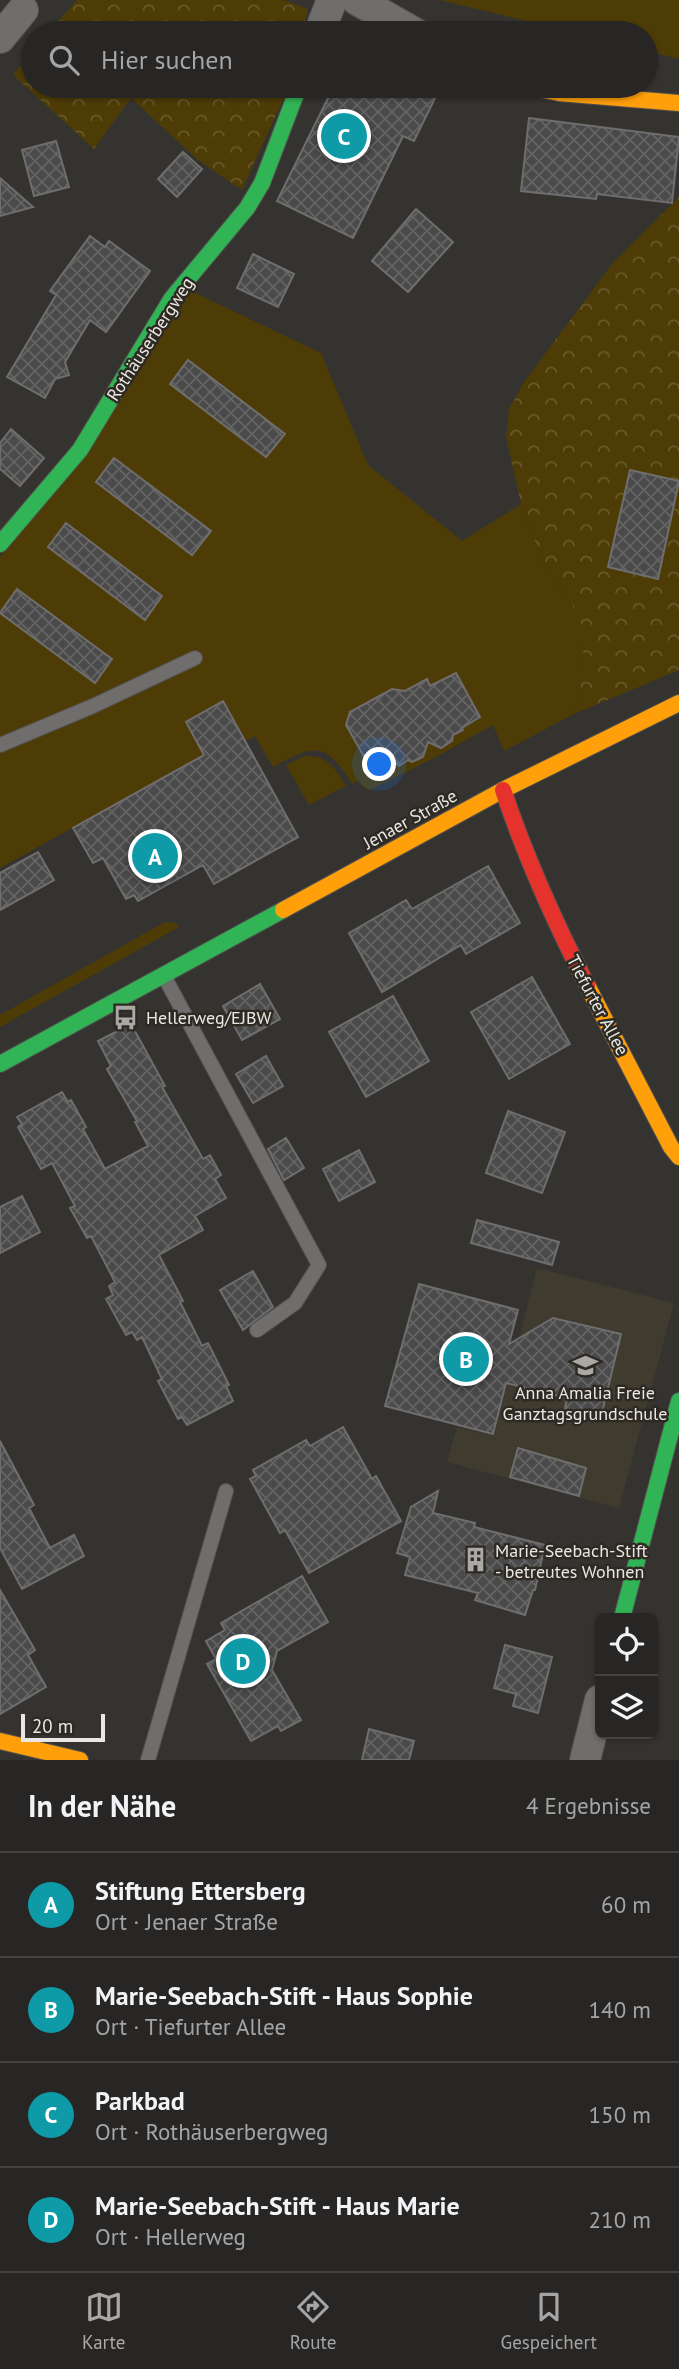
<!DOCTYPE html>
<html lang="de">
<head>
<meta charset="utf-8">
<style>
  :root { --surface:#282624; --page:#302e2c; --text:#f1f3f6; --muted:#a5a5a6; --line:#444341; --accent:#aba9a5 }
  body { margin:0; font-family:"PT Sans",sans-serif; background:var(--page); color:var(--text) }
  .controls { position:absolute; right:21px; bottom:21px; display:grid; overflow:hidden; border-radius:10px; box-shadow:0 2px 5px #0004 }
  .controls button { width:63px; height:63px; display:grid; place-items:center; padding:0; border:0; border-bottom:2px solid var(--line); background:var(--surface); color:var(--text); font:35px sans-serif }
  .scale { position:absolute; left:21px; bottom:18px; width:84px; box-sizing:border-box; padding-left:7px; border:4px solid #eae8e4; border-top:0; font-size:19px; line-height:24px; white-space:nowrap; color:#eae8e4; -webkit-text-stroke:5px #2e2a23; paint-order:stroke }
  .you { position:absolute; left:380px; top:765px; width:24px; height:24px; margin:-18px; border:5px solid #fff; border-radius:50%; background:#1a73e8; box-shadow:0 0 0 10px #1a73e833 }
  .badge { display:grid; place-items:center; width:46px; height:46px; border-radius:50%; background:var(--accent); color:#fff; font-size:23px; font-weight:700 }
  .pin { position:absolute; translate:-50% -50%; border:4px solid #fff; box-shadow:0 2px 7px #0006 }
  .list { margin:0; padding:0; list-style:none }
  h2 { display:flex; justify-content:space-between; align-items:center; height:91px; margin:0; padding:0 28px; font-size:30px }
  h2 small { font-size:23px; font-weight:400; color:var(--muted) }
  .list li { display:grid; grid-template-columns:46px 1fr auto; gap:21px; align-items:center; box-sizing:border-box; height:105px; padding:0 28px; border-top:2px solid var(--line) }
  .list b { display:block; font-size:26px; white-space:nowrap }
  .list p { margin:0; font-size:23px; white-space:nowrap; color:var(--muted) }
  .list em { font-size:23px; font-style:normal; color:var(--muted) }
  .icon { flex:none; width:38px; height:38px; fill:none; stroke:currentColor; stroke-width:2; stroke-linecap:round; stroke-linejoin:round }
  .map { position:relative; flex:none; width:679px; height:1760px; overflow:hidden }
  .search { position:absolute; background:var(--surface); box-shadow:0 2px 5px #0004; left:21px; right:21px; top:21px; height:77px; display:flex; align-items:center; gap:18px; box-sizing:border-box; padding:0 24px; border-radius:38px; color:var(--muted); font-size:26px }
  .sheet { height:511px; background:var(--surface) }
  nav { display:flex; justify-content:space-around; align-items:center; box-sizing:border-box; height:98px; border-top:2px solid var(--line); background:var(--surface); font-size:19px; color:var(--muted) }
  nav a { display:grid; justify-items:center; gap:4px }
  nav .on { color:var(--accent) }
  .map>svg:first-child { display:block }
  .built { fill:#403b2f }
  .forest { fill:url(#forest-crowns) }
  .park { fill:#4e3c07 }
  .building { fill:url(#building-cross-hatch); stroke:#6f6d6e; stroke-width:2 }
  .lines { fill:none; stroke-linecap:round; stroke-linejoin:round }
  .lane-casing { stroke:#52514d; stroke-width:16 }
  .street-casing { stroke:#52514d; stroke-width:32 }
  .fast-casing { stroke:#52514d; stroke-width:18 }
  .slow-casing { stroke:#52514d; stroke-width:18 }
  .jam-casing { stroke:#52514d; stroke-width:18 }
  .lane { stroke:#706e6c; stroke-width:14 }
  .street { stroke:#706e6c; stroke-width:30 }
  .fast { stroke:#30b455; stroke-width:16 }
  .slow { stroke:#ff9f0a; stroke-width:16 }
  .jam { stroke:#e5322d; stroke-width:16 }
  .labels { text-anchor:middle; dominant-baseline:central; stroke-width:5; stroke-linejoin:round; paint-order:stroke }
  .street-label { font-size:18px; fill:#eae8e4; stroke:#2e2a23 }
  .poi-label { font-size:18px; fill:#eae8e4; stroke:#2e2a23; text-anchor:start }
</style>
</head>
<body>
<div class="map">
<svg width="679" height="1760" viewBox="0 0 679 1760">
  <defs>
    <pattern id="forest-crowns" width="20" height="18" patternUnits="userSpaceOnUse" patternTransform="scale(1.75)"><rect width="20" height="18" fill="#4e3c07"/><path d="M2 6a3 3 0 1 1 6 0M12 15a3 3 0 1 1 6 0" fill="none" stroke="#68582b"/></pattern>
    <pattern id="building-cross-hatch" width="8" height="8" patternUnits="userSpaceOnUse" patternTransform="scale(1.75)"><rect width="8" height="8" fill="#4b4a4a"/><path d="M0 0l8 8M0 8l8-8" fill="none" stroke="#656464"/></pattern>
  </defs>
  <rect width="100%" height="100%" fill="#353330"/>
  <!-- built -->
  <path class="built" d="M537,1268L674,1303L619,1508L447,1462L457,1427L494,1436Z"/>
  <!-- forest -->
  <path class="forest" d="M77,0H283L308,9L302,33H48Z
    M33,51V86H289L242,190L198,160L131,98L94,149L13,75Z
    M679,197V670L574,714L582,680L572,604L544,566L521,504L506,437L509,409L524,382L612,264Z"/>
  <!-- park -->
  <path class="park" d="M440,0H679V59L646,51V33H575Z
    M191,291L321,353L368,465L462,541L521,504L544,566L572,604L584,631L582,680L574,714L504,751L493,725L436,757L370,790L364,788L358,780L352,784C325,740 314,745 273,767L255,736L246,741L223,701L186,722L204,755L0,868V557Z
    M305,756C329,756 334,767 346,786L309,805L286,765Z
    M165,922L176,923L179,927L0,1027V1015Z"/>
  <!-- building -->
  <path class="building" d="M334,86H441L414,141L403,136L353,238L277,201Z
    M529,118L679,137L672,203L597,194L596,199L521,191Z
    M56,141L69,187L34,196L22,150Z
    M183,152L202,169L177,197L158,179Z
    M0,178L33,207L0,216Z
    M416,209L453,242L408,292L372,261Z
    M90,236L105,247L109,241L150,271L106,332L90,320L65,362L69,375L55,379L45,398L7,377L56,295L50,291Z
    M253,254L294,274L278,307L237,288Z
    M188,360L285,434L266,457L170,384Z
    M11,429L44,458L20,486L0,469V443Z
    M114,458L211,531L192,555L96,482Z
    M630,470L679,481L658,579L608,567Z
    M66,523L162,596L145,620L48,547Z
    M17,589L112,659L95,683L0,613Z
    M456,673L480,717L462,728L463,730L453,735L452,741L441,748L428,742L423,757L412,762L408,760L399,766L397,763L375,776L346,725L350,712L392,689L405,691L427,679L430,686Z
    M223,701L298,837L214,884L203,865L138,901L134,895L126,899L103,858L93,863L73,828L204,755L186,722Z
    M38,852L54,880L0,910V873Z
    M488,866L520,923L466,954L461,945L382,992L349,933L406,900L412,909Z
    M532,977L570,1044L509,1079L471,1012Z
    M260,984L280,1019L242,1040L223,1006Z
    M393,996L429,1061L366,1097L329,1032Z
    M131,1024L165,1086L162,1087L203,1159L210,1155L221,1175L215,1179L226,1198L195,1216L203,1230L159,1255L183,1301L180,1302L202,1346L208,1343L229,1385L226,1386L233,1401L187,1425L182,1417L178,1419L158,1381L162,1379L142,1337L137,1340L132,1332L126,1335L106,1299L113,1295L109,1286L115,1282L91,1236L87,1238L70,1208L75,1206L52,1163L41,1169L18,1127L22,1124L17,1117L62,1092L68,1102L71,1100L86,1127L83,1129L105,1169L148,1146L135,1122L137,1121L107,1069L111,1066L98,1041Z
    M266,1056L283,1086L253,1103L236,1074Z
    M508,1111L565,1132L542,1193L486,1173Z
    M286,1138L304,1168L284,1180L268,1149Z
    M359,1150L375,1182L339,1201L323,1169Z
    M22,1196L40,1232L0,1253V1207Z
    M477,1220L559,1242L552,1265L471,1243Z
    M253,1271L273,1307L243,1330L220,1290Z
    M419,1284L518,1310L509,1344L553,1318L621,1334L601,1417L565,1409L567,1398L506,1383L493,1434L385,1406Z
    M343,1427L372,1479L376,1476L401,1521L309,1573L285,1530L280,1533L250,1479L256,1476L253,1470L306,1440L310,1446Z
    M0,1441L34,1505L29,1508L50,1548L74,1535L84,1556L22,1589L0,1548Z
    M518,1448L586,1468L579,1496L510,1477Z
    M438,1491L433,1513L475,1523L474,1527L545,1545L535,1590H533L525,1615L475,1600L478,1593L405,1575L410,1557L397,1553L411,1507Z
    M302,1576L328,1622L277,1651L272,1670L301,1720L281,1731L278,1726L251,1741L207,1664L216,1659L206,1641L225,1630L221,1623Z
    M0,1590L35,1650L28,1655L46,1687L0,1714Z
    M505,1645L552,1657L538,1713L513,1706L516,1694L494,1688Z
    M369,1729L414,1741L409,1760H362Z"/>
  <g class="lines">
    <defs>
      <path id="lane" d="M0,745L93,706L195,658
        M164,976L319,1265L295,1303L257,1330
        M148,1760L226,1491"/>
      <path id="street" d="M357,0L415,33
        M319,33L332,0
        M0,38L23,10
        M585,1760L600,1700"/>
      <path id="fast" d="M0,544L80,450L172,298L247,208L262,183L299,86
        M0,1064L283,910
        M622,1618L679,1401"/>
      <path id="slow" d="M526,86L559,93L679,103
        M283,910L503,790L679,703
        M587,985L671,1147L679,1157
        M0,1741L80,1760"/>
      <path id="jam" d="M503,790C527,861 553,919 587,985"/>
    </defs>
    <!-- lane casing -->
    <use href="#lane" class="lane-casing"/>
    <!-- street casing -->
    <use href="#street" class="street-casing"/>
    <!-- fast casing -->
    <use href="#fast" class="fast-casing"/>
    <!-- slow casing -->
    <use href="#slow" class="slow-casing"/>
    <!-- jam casing -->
    <use href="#jam" class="jam-casing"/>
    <!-- lane -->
    <use href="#lane" class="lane"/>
    <!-- street -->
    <use href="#street" class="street"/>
    <!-- fast -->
    <use href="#fast" class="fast"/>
    <!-- slow -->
    <use href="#slow" class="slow"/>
    <!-- jam -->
    <use href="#jam" class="jam"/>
  </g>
  <!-- icons -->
  <defs>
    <symbol id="bus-bare" viewBox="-9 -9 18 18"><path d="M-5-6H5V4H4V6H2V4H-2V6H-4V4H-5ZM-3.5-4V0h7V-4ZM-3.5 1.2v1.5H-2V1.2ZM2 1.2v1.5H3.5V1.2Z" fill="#aba9a5" stroke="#2e2a23" stroke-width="2.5" paint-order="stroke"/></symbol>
    <symbol id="school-bare" viewBox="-9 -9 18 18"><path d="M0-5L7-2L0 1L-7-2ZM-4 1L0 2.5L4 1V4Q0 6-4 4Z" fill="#aba9a5" stroke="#2e2a23" stroke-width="2.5" paint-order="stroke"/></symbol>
    <symbol id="building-bare" viewBox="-9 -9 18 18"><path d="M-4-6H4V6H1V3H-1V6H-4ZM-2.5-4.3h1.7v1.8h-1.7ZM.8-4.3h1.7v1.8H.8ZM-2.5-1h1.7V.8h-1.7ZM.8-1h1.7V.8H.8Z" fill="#aba9a5" stroke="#2e2a23" stroke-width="2.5" paint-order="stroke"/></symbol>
  </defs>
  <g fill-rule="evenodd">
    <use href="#bus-bare" x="108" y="1000" width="35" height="35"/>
    <use href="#school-bare" x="568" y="1348" width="35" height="35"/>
    <use href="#building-bare" x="458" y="1542" width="35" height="35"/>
  </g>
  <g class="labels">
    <!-- street labels -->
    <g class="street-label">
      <text transform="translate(150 339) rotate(-57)">Rothäuserbergweg</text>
      <text transform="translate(410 819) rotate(-29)">Jenaer Straße</text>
      <text transform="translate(598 1005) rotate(62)">Tiefurter Allee</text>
    </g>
    <!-- poi labels -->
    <g class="poi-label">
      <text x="146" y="1017">Hellerweg/EJBW</text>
      <text x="585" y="1392" text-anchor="middle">Anna Amalia Freie<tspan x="585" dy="21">Ganztagsgrundschule</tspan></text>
      <text x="495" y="1550">Marie-Seebach-Stift<tspan x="495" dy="21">- betreutes Wohnen</tspan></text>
    </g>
  </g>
</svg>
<div class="controls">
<button><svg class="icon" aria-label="locate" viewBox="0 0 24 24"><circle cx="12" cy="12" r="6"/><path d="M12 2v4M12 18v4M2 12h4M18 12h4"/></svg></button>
<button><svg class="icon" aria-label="layers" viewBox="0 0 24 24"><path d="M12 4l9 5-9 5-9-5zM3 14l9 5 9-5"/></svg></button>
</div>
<div class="scale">20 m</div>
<div class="you"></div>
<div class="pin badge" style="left:155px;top:856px;background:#0f9aa8">A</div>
<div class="pin badge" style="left:466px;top:1359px;background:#0f9aa8">B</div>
<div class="pin badge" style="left:344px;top:136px;background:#0f9aa8">C</div>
<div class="pin badge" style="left:243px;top:1661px;background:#0f9aa8">D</div>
<div class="search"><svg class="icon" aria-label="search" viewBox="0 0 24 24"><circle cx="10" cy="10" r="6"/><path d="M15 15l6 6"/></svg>Hier suchen</div>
</div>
<section class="sheet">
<h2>In der Nähe<small>4 Ergebnisse</small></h2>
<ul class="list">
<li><span class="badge" style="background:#0f9aa8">A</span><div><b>Stiftung Ettersberg</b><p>Ort · Jenaer Straße</p></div><em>60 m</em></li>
<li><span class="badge" style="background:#0f9aa8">B</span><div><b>Marie-Seebach-Stift - Haus Sophie</b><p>Ort · Tiefurter Allee</p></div><em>140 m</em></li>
<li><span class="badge" style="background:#0f9aa8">C</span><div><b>Parkbad</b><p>Ort · Rothäuserbergweg</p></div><em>150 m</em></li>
<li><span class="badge" style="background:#0f9aa8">D</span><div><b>Marie-Seebach-Stift - Haus Marie</b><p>Ort · Hellerweg</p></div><em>210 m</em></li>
</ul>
</section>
<nav>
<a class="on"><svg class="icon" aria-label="map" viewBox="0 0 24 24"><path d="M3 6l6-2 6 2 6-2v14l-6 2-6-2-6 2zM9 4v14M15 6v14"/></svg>Karte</a>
<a><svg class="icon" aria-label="directions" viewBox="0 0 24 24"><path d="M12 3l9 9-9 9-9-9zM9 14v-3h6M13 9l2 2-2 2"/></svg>Route</a>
<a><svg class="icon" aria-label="saved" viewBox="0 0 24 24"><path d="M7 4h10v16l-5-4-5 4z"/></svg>Gespeichert</a>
</nav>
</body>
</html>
